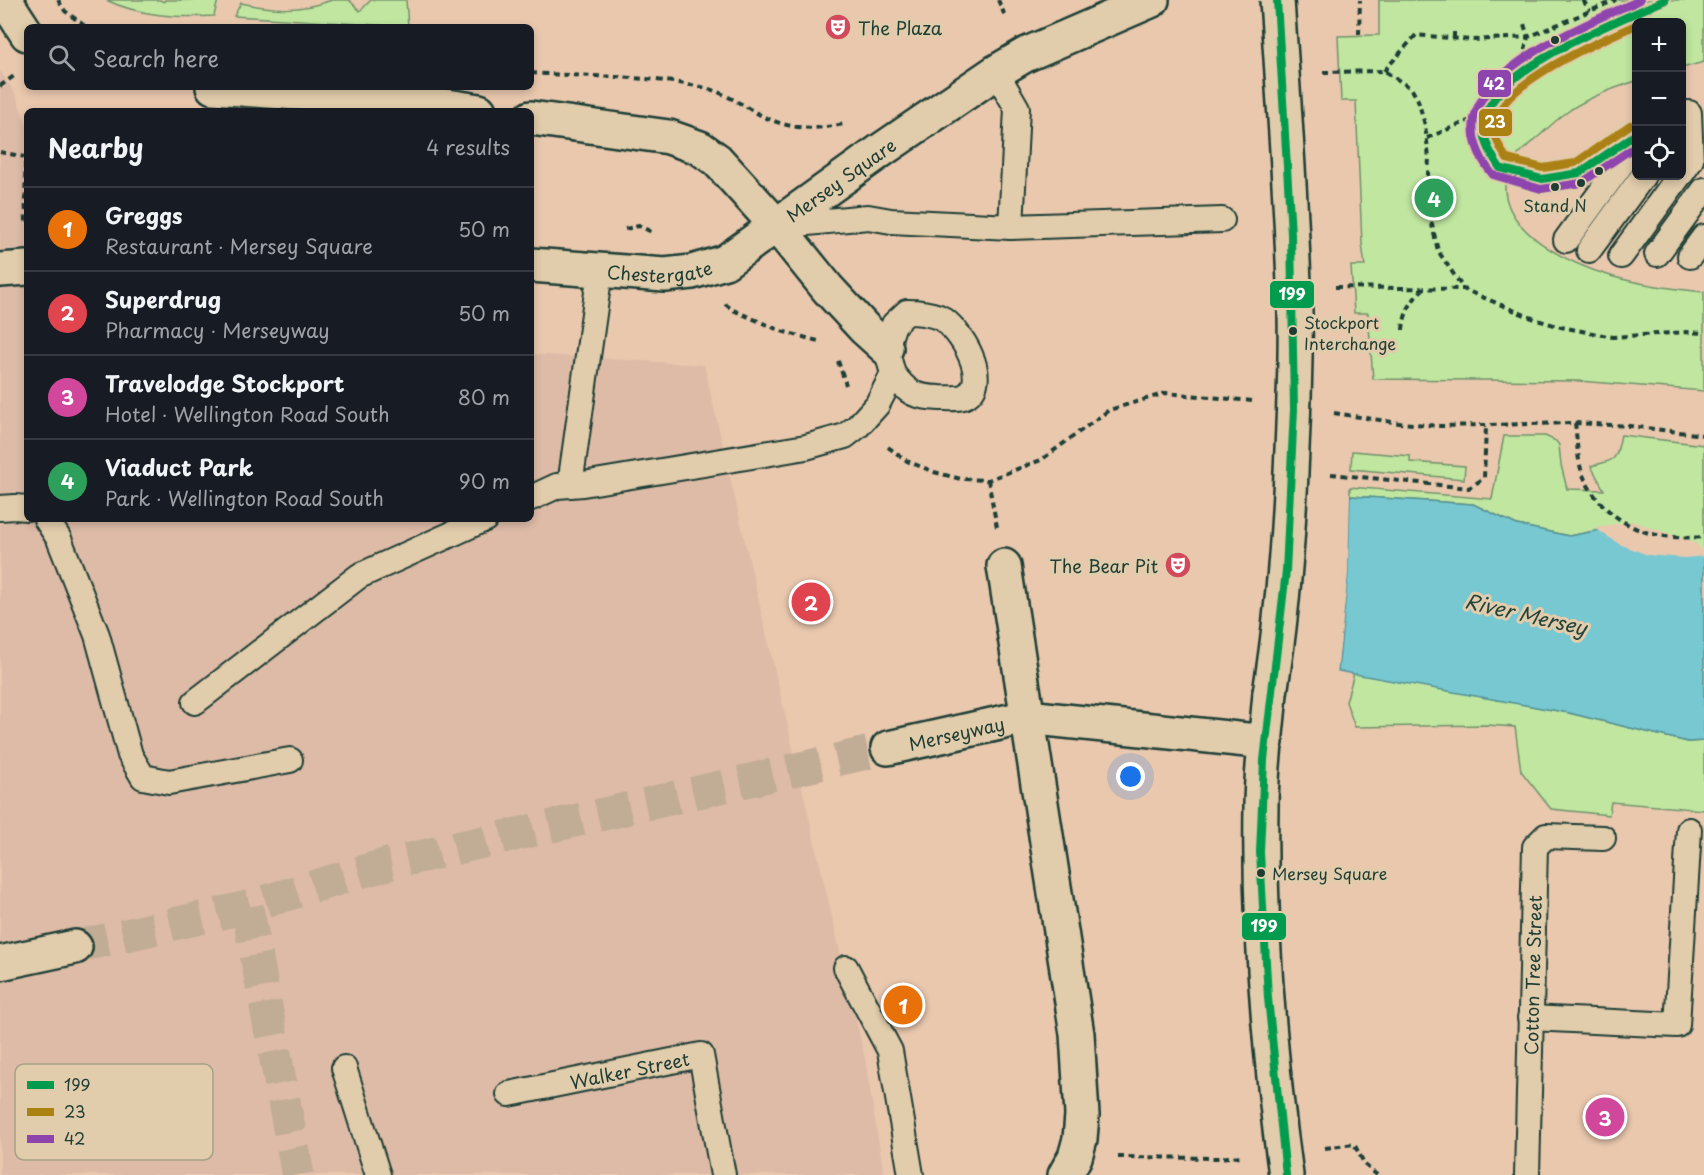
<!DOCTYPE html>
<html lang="en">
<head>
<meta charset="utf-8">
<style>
  :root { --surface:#171b24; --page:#20242c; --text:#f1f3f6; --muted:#9ea1a6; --line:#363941; --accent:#8c9099 }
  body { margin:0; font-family:"Playpen Sans",sans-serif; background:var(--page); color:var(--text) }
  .controls { position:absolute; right:18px; top:18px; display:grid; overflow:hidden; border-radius:9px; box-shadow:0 3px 9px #0003 }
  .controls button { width:54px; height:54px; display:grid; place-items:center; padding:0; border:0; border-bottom:2px solid var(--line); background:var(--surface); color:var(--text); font:30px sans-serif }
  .you { position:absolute; left:1131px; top:777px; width:21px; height:21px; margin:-15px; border:4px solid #fff; border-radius:50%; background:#1a73e8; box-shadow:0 0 0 9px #1a73e833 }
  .badge { display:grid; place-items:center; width:39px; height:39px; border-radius:50%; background:var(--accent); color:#fff; font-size:20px; font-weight:700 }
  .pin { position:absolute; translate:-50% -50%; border:3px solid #fff; box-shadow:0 2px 6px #0006 }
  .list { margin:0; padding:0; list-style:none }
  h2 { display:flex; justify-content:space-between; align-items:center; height:78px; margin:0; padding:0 24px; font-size:26px }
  h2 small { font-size:20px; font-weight:400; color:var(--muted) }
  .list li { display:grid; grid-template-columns:39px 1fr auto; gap:18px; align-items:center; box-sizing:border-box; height:84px; padding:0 24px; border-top:2px solid var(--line) }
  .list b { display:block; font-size:22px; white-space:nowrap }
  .list p { margin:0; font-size:20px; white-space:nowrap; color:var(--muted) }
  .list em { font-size:20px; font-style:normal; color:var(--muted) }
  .icon { flex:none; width:33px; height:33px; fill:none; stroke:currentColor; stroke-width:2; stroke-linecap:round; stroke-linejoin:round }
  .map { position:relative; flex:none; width:1704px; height:1175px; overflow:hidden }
  .search { position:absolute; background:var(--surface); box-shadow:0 3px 9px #0003; left:24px; top:24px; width:510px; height:66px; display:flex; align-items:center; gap:15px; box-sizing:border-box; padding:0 21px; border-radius:9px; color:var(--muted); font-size:22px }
  .panel { position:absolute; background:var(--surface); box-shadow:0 3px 9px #0003; left:24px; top:108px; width:510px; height:414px; border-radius:9px }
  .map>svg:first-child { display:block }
  .built { fill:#ddbba7 }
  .green { fill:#c0e6a0; stroke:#70926a; stroke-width:1.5 }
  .water { fill:#78c8d2; stroke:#549093; stroke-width:1.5 }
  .pier { fill:#e9c8ae }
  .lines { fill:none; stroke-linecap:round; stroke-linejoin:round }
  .pedestrian-tunnel { stroke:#c1ac96; stroke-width:33; stroke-dasharray:33 16; stroke-linecap:butt }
  .service-casing { stroke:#1f3d34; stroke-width:28 }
  .pedestrian-casing { stroke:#1f3d34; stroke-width:38 }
  .minor-casing { stroke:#1f3d34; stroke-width:38 }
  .trunk-casing { stroke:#1f3d34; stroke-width:38 }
  .path { stroke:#1f3d34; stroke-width:4; stroke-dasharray:6 4.5; stroke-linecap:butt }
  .service { stroke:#e1ccab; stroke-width:24 }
  .pedestrian { stroke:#e1ccab; stroke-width:33 }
  .minor { stroke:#e1ccab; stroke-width:33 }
  .trunk { stroke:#e1ccab; stroke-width:33 }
  .trunk-bridge-casing { stroke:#1f3d34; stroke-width:38; stroke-linecap:butt }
  .trunk-bridge { stroke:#e1ccab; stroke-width:33 }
  .bus-1-casing { stroke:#e1ccab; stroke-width:12 }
  .bus-2-casing { stroke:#e1ccab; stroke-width:12 }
  .bus-3-casing { stroke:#e1ccab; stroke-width:12 }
  .bus-1 { stroke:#039c4e; stroke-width:8 }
  .bus-2 { stroke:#ab8112; stroke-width:8 }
  .bus-3 { stroke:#8e44ad; stroke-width:8 }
  .bus-dot { fill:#1f3d34; stroke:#e1ccab; stroke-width:2 }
  .labels { text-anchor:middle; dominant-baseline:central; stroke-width:6; stroke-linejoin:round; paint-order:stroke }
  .bus-label { font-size:16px; fill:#1f3d34; stroke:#e1ccab; text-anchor:start }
  .poi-label { font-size:18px; fill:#1f3d34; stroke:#e1ccab; text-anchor:start }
  .street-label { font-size:18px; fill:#1f3d34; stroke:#e1ccab }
  .water-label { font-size:20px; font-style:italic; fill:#23443c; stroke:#e1ccab }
  .key { fill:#e1ccab; stroke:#a7a187; stroke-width:1.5 }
  .key-label { font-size:16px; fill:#1f3d34 }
  .line-badge { stroke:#e1ccab; stroke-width:2 }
  .badge-label { font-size:16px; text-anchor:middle; font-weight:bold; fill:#fff }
</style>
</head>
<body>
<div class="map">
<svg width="1704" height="1175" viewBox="0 0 1704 1175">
  <rect width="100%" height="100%" fill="#e9c8ae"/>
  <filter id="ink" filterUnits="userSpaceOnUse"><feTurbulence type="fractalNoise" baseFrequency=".0167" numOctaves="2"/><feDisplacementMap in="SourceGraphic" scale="12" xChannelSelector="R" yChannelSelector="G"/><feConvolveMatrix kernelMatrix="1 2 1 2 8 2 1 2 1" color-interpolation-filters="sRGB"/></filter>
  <g filter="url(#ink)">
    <!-- built -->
    <path class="built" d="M0,71L16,95L27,126V519H531V354L704,365L865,1059L884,1175H0Z"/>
    <!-- green -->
    <path class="green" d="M106,0H160L164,2L165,0H218L214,16C177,18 140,16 106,0Z
      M332,0H349L360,11L371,0H406L408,27L234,16L241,3C274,10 299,12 332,0Z
      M1379,0H1704V62L1682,68V22H1636V81C1614,88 1584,99 1566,113C1556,120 1547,129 1538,137C1526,147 1510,159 1506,176C1495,231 1572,265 1614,277C1643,285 1674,289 1704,292V391L1579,381L1373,379L1368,313H1354L1351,266H1365L1362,244L1356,101H1341L1338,36L1379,35Z
      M1621,435L1704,445V555L1631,524L1569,536L1517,525L1473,504L1350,496V487L1492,499L1504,436H1545L1556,441L1559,445L1561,465L1567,489L1604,490L1591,466C1618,459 1615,462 1621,435Z
      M1352,451L1410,456V462L1465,466L1464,479L1351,469Z
      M1354,673L1569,713L1688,742L1704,741V810L1611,802L1609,815L1551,809L1521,771L1515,727L1487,725L1355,727L1346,702Z"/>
    <!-- water -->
    <path class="water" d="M1350,496L1473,504L1517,525L1569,536L1631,524L1704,555V741L1688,742L1569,713L1338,671L1348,574Z"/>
    <!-- pier -->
    <path class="pier" d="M1350,493L1348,574L1337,674L1335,670L1345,573L1347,495Z
      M1632,521L1694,542L1704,551V556L1684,558L1648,555L1619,544L1595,528Z"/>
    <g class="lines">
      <!-- pedestrian-tunnel -->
      <path class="pedestrian-tunnel" d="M247,907L298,1175
        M75,947L247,907L384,865L888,748"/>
      <defs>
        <g id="service">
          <path d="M996,72L1017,108L1011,227"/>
          <path d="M1682,173L1691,160L1689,113"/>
          <path d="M1542,179L1579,173L1635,135"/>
          <path d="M777,226L868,217L891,221L1011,227L1222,220"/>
          <path d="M1566,240L1636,144V139"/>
          <path d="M1589,250L1643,176"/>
          <path d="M1657,254L1704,190"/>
          <path d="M1621,256L1679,176"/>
          <path d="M1690,256L1704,237"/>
          <path d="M570,485L600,271"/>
          <path d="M531,498L557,486L583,484L806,447L845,436L858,426L877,405L893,374L886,348L894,324L907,312C917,312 928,313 939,317C959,326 995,384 963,397C956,399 947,398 940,398C915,397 908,394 893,374"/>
          <path d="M0,508L15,507L27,508"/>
          <path d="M46,519L59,539L97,635L130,755L143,777L169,782L290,760"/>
          <path d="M195,702L359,576L485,519"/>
          <path d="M846,968L890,1051L911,1175"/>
          <path d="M1530,1018L1677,1025L1689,830"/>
          <path d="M344,1068L378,1175"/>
          <path id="s1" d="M509,1094L701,1055L723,1175"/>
          <path id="s2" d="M1527,1175L1535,847L1546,836L1603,838"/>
        </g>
        <g id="pedestrian">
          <path id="s3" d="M888,748L1027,717L1266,742"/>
          <path d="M0,963L75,947"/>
        </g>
        <g id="minor">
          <path d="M5,0L27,34"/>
          <path d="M213,87L422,102L479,111"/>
          <path d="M531,118L669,137L700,148L717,160L777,226L828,289L865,329L886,348"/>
          <path id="s4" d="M531,265L665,275L692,272L725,262L883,149L996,72L1025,55L1152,0"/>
          <path d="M0,270L27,268"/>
          <path d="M1004,566L1077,1034L1082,1115L1080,1139L1075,1157L1065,1175"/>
        </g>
        <path id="trunk" d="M1270,693C1267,731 1261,769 1261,807C1259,930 1269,1054 1286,1175"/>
      </defs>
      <!-- service casing -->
      <use href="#service" class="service-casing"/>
      <!-- pedestrian casing -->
      <use href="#pedestrian" class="pedestrian-casing"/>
      <!-- minor casing -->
      <use href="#minor" class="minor-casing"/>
      <!-- trunk casing -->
      <use href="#trunk" class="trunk-casing"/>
      <!-- path -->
      <path class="path" d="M58,0L65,11L86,27
        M998,0L1006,18
        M1583,0L1590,11
        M1454,32V38
        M1359,34L1360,0
        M1384,71L1416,35L1472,40L1528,37L1616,0
        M1323,72L1384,71L1411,88L1418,100L1425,125L1429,158L1427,189L1431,220L1438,251L1463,288
        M531,73C587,77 646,75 701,87C722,91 737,102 755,112C785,129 810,131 844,124
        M0,86L17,74
        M1427,138L1473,119L1495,87L1524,54L1528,37L1524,24
        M0,152L25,157L26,226
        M625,229L639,226L652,232
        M1335,287L1463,289L1537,320L1561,327L1613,337L1686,332L1704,333
        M725,304L733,310L781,331L818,341
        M1403,330C1404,313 1411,301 1423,289
        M838,361L846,385
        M1334,413L1399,423L1440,426L1575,423L1630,426L1704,435
        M1575,423C1577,438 1577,455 1581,469C1590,499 1619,525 1649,533C1667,538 1686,538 1704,537
        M888,447L907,461L934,472L961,479L988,480L1041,460L1109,410L1166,393L1253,401
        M1331,474L1469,488L1484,478L1486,426
        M988,480L997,527
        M1325,1148L1354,1144L1365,1165L1377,1175
        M1118,1157L1217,1158L1242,1156"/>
      <!-- service -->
      <use href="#service" class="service"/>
      <!-- pedestrian -->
      <use href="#pedestrian" class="pedestrian"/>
      <!-- minor -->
      <use href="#minor" class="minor"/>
      <!-- trunk -->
      <use href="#trunk" class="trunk"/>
      <defs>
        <path id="trunk-bridge" d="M1270,693C1283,612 1289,531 1292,449C1294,404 1296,358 1295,313C1292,208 1284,104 1277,0"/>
      </defs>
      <!-- trunk-bridge casing -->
      <use href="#trunk-bridge" class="trunk-bridge-casing"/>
      <!-- trunk-bridge -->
      <use href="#trunk-bridge" class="trunk-bridge"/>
      <defs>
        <path id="bus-1" d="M1277,0L1291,234L1294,409L1286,571L1264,760L1260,852L1268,998L1286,1175
          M1636,134L1579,173L1542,179L1500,168C1490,153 1480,135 1485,116C1501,65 1619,21 1665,0"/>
        <path id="bus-2" d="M1630,125L1575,163L1543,168L1507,159C1500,149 1493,137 1495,124C1499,83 1602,40 1636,25"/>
        <path id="bus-3" d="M1636,146L1581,183L1541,189L1493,175C1479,158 1468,134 1476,111C1495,59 1592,22 1640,0"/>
      </defs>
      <!-- bus-1 casing -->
      <use href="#bus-1" class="bus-1-casing"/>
      <!-- bus-2 casing -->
      <use href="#bus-2" class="bus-2-casing"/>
      <!-- bus-3 casing -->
      <use href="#bus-3" class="bus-3-casing"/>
      <!-- bus-1 -->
      <use href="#bus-1" class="bus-1"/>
      <!-- bus-2 -->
      <use href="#bus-2" class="bus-2"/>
      <!-- bus-3 -->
      <use href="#bus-3" class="bus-3"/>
    </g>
  </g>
  <!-- icons -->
  <defs>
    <symbol id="theatre-disc" viewBox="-11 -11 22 22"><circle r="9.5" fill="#d1495b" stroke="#e1ccab"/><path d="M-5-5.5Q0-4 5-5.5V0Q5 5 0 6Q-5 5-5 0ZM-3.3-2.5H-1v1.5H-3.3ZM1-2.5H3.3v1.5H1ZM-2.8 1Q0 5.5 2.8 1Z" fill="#fff"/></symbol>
  </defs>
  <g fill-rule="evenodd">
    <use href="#theatre-disc" x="823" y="12" width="30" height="30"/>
    <use href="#theatre-disc" x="1163" y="550" width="30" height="30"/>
  </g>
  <!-- markers -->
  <g class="bus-dot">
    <circle cx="1555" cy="40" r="5"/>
    <circle cx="1599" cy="171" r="5"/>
    <circle cx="1581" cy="183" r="5"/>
    <circle cx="1555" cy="187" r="5"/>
    <circle cx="1293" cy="331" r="5"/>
    <circle cx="1261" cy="873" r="5"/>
  </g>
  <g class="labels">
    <!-- bus labels -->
    <g class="bus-label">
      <text x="1555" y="205" text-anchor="middle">Stand N</text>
      <text x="1304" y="322">Stockport<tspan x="1304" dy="21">Interchange</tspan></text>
      <text x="1272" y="873">Mersey Square</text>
    </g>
    <!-- poi labels -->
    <g class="poi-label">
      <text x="858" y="27">The Plaza</text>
      <text x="1158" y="565" text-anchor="end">The Bear Pit</text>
    </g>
    <!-- street labels -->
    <g class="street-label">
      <text stroke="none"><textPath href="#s4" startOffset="338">Mersey Square</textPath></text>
      <text stroke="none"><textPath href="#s4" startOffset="129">Chestergate</textPath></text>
      <text stroke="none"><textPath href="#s3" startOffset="70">Merseyway</textPath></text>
      <text stroke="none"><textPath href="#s2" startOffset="200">Cotton Tree Street</textPath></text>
      <text stroke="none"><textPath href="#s1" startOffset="123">Walker Street</textPath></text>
    </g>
    <!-- water labels -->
    <g class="water-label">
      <text transform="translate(1526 614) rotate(13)">River Mersey</text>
    </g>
  </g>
  <!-- legend -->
  <rect x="15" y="1064" width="198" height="96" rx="9" class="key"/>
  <rect x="27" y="1081" width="27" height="8" fill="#039c4e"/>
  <rect x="27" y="1108" width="27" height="8" fill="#ab8112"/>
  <rect x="27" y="1135" width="27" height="8" fill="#8e44ad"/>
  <g class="key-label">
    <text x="64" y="1091">199</text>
    <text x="64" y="1118">23</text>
    <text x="64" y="1145">42</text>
  </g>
  <g class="line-badge">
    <rect x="1477" y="69" width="35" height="29" rx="6" fill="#8e44ad"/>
    <rect x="1478" y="108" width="35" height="29" rx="6" fill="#ab8112"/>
    <rect x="1269" y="280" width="46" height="29" rx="6" fill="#039c4e"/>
    <rect x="1241" y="912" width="46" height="29" rx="6" fill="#039c4e"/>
  </g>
  <g class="badge-label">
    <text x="1494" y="90">42</text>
    <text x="1495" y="128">23</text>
    <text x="1292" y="300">199</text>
    <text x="1264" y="932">199</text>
  </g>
</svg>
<div class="controls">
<button>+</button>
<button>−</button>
<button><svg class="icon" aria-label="locate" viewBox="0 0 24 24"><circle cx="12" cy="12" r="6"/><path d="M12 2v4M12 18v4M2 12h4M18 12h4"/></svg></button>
</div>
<div class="you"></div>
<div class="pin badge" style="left:903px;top:1005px;background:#e8710a">1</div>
<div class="pin badge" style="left:811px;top:602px;background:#e0444e">2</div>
<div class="pin badge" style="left:1605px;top:1117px;background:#d1479c">3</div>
<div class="pin badge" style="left:1434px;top:198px;background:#2e9e5b">4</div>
<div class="search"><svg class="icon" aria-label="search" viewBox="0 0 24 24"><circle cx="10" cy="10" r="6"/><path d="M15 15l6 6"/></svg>Search here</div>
<section class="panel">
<h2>Nearby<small>4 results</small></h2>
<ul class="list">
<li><span class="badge" style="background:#e8710a">1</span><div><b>Greggs</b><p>Restaurant · Mersey Square</p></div><em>50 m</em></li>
<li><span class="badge" style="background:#e0444e">2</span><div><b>Superdrug</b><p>Pharmacy · Merseyway</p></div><em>50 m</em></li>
<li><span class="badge" style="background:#d1479c">3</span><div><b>Travelodge Stockport</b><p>Hotel · Wellington Road South</p></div><em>80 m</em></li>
<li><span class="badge" style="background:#2e9e5b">4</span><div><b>Viaduct Park</b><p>Park · Wellington Road South</p></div><em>90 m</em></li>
</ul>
</section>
</div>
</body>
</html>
